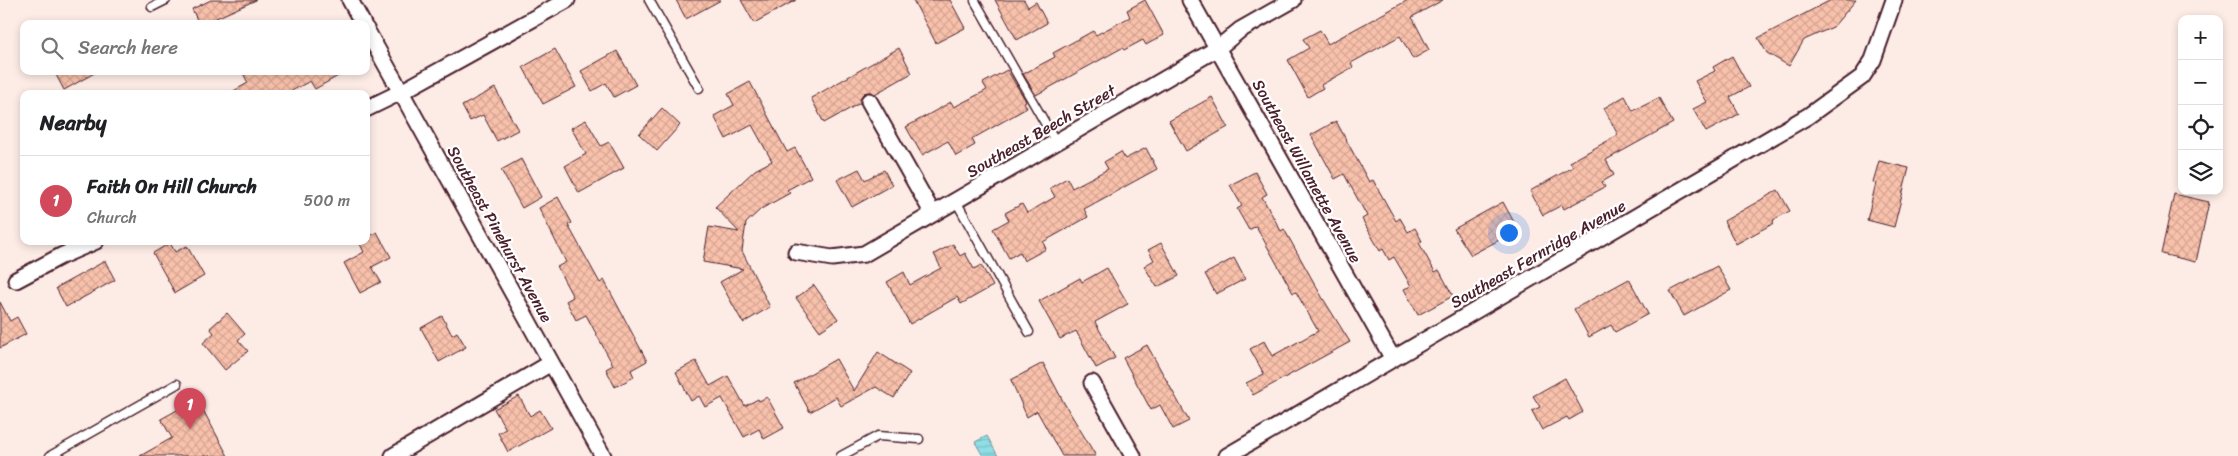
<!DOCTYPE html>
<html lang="en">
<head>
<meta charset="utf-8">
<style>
  :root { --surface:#fff; --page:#f6f6f6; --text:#202124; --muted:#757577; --line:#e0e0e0; --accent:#d1495b }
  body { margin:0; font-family:Sriracha,sans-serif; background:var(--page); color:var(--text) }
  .controls { position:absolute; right:15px; top:15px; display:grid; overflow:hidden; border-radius:10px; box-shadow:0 2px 8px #0003 }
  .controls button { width:45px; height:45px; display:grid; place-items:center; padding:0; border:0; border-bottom:1px solid var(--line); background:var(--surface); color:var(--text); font:25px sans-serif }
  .you { position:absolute; left:1508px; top:232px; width:18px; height:18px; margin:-12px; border:4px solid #fff; border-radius:50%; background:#1a73e8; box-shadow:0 0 0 8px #1a73e833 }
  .badge { display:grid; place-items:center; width:32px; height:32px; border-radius:50%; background:var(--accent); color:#fff; font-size:16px; font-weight:700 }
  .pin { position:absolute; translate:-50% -41px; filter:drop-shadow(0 1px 2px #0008) }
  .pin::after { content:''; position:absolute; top:26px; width:18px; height:15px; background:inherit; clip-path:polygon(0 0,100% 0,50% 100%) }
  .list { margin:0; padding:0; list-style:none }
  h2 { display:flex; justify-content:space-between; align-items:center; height:65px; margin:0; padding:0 20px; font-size:21px }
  h2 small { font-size:16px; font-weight:400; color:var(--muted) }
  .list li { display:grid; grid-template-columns:32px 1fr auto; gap:15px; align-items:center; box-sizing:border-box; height:90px; padding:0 20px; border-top:1px solid var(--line) }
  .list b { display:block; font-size:19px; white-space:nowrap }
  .list p { margin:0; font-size:16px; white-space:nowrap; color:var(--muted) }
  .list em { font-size:16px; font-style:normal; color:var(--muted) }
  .icon { flex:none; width:28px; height:28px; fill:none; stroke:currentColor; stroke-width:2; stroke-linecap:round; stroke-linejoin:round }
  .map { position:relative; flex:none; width:2238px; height:456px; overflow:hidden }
  .search { position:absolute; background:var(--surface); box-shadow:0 2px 8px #0003; left:20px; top:20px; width:350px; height:55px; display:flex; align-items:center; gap:12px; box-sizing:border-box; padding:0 18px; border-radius:10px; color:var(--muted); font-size:19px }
  .panel { position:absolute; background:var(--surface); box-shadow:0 2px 8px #0003; left:20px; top:90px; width:350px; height:155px; border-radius:10px }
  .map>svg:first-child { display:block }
  .water { fill:url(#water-rules); stroke:#73929c }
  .building { fill:url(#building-cross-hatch); stroke:#4a1f2b }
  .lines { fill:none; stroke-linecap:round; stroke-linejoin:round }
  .lane-casing { stroke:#4a1f2b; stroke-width:11 }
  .street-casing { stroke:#4a1f2b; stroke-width:19 }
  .lane { stroke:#fff; stroke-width:8 }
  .street { stroke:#fff; stroke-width:15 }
  .labels { text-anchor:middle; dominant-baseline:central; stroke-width:4.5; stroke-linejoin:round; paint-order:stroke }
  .street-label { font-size:16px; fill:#4a1f2b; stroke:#fff }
</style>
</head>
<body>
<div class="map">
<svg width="2238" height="456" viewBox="0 0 2238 456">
  <defs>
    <pattern id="water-rules" width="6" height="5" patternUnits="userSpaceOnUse" patternTransform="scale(1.25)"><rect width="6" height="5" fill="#8edfe7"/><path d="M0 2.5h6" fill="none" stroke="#7cbfc6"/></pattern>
    <pattern id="building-cross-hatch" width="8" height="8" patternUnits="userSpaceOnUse" patternTransform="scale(1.25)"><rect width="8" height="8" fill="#f8c1ab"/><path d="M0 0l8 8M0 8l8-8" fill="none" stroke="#d6a593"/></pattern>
  </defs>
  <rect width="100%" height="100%" fill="#fdece6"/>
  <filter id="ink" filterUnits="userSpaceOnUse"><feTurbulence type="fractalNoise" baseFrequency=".02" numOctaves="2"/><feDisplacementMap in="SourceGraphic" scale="10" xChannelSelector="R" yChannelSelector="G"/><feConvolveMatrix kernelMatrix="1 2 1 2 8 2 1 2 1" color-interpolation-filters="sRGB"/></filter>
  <g filter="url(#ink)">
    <!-- water -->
    <path class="water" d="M987,436L998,456H983L975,442Z"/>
    <!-- building -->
    <path class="building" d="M211,0H256L203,24H199L192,9Z
      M676,0H721L686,19Z
      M741,0H796L754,23Z
      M913,0H950L965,28L936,43Z
      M995,0H1024L1028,7L1036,2L1047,23L1017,40Z
      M1145,0L1164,35L1146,45L1143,40L1124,50L1122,48L1036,95L1023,74L1055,57L1053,53L1093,31L1096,35L1130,17L1127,10Z
      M1408,0H1443L1412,17L1429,50L1413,59L1400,36L1351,63L1353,67L1321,85L1323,88L1308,97L1288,60L1309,48L1303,39L1320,30L1328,44Z
      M1831,0H1856L1833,27L1804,40L1789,66L1767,53L1758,38Z
      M899,48L912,73L875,94L870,92L864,93L861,97L860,103L824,123L811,98Z
      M555,49L576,87L543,104L523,67Z
      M617,51L636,85L614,97L606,83L592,91L581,71Z
      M1732,56L1749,87L1730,97L1739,114L1706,132L1693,109L1707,102L1695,81L1715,71L1713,67Z
      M1007,70L1026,101L1024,102L1027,108L972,139L975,145L956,156L948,141L922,155L906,127L951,102L954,107L987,90L983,83Z
      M54,71H98L64,90Z
      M242,71H347L315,89L310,81L286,94H228L248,83Z
      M750,82L787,152L795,148L811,177L787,190L790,193L761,209L746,223L742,251L770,307L743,323L720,282L743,269L703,262L709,227L739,232L715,207L755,170L772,161L752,125L726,139L714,116L734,105L728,94Z
      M495,88L518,130L497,141L483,115L470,121L462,106Z
      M1625,96L1633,111L1659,98L1673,123L1606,160L1614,175L1602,182L1605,187L1564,209L1562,205L1543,215L1530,191L1573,167L1570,162L1618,135L1604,108Z
      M1212,97L1228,127L1186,151L1169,121Z
      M662,108L680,125L657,151L639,134Z
      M586,120L601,146L609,142L624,168L579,193L565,166L586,154L571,128Z
      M1336,121L1369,182L1373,180L1396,221L1400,218L1408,232L1415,228L1422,241L1419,243L1435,272L1439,270L1453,296L1418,315L1404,289L1411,286L1394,257L1389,260L1383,249L1380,251L1362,219L1367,216L1344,174L1335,179L1311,135Z
      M1146,148L1157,169L1084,209L1088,217L1043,242L1046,249L1024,261L1020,252L1009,258L993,229L1009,220L1005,213L1022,204L1027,213L1055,197L1050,188L1067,178L1072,188L1108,169L1104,162L1121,152L1125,159Z
      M521,159L541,197L522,208L501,170Z
      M1879,161L1909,168L1894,227L1867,220L1876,183L1873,182Z
      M859,169L865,180L884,170L892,185L852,207L837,180Z
      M1255,172L1267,194L1262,197L1281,231L1284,229L1322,297L1350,342L1253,395L1246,383L1264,374L1250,349L1264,341L1272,356L1318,331L1296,292L1293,293L1256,226L1249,230L1237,209L1242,206L1230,185Z
      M1778,190L1790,211L1773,220L1774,223L1736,244L1724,221Z
      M2174,194L2209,202L2196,262L2161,254Z
      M558,197L572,223L568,225L600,283L604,280L647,361L631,370L634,377L615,387L606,369L613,365L586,315L576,320L566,301L573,297L557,267L566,262L539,208Z
      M1503,202L1515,224L1498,234L1501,239L1471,255L1454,229Z
      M377,232L391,257L372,267L381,282L360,293L344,263L364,252L359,242L366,241V238Z
      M170,243L175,252L187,246L204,276L175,293L153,253Z
      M1161,243L1179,276L1157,287L1144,266L1154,260L1148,250Z
      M953,244L960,256L965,253L974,269L981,265L993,286L961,304L957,297L910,324L887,282L904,272L910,285L941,268L934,254Z
      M1234,258L1245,279L1216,294L1205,274Z
      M105,261L115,280L66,307L56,288Z
      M1717,266L1731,290L1684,316L1670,291Z
      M1107,268L1128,304L1095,322L1115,358L1096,368L1076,331L1060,339L1039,301L1080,278L1082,282Z
      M1629,279L1648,314L1615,332L1611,325L1589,337L1574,309Z
      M814,285L838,319L820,331L796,298Z
      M0,302L10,321L17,317L26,334L0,348Z
      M227,313L245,334L238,340L248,351L225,370L203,343L214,333L210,328Z
      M442,316L452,335L457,332L466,347L439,362L421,328Z
      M1147,345L1189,421L1173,429L1160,405L1151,410L1123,358Z
      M878,352L910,373L894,398L876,387L841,406L836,397L810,412L794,383L836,359L854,391Z
      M696,361L710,386L728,376L745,406L758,399L759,401L767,397L784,428L764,439L759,429L744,437L722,398L705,407L699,396L691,401L676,372Z
      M1043,363L1064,403L1096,456H1062L1037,411L1027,417L1011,380Z
      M1565,378L1583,412L1569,420L1567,417L1542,430L1532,411L1540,407L1533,396Z
      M519,396L530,416L540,410L551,428L508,452L498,433L506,429L494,409Z
      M197,399L228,456H140L172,438L161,419Z"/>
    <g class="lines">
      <defs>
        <path id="lane" d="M649,0L699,88
          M975,1L1056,142
          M152,7L166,0
          M956,201L1029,332
          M50,456L177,384
          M841,456L878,436L919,439"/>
        <path id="street" d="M350,0L363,24
          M1190,0L1393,359
          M366,29L603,456
          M869,101L933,214
          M366,109L401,92L567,0
          M796,252L832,258L864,254L1218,48L1240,30L1293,0
          M16,280L61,256L96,241
          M1092,383L1133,456
          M393,456L551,363
          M1227,456L1808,116L1862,77L1873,60L1894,0"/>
      </defs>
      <!-- lane casing -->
      <use href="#lane" class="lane-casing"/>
      <!-- street casing -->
      <use href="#street" class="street-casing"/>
      <!-- lane -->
      <use href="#lane" class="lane"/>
      <!-- street -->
      <use href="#street" class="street"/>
    </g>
  </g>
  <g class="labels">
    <!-- street labels -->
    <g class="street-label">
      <text transform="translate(1041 131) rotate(-30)">Southeast Beech Street</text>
      <text transform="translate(1307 171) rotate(61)">Southeast Willamette Avenue</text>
      <text transform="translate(500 234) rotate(61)">Southeast Pinehurst Avenue</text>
      <text transform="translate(1538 254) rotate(-30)">Southeast Fernridge Avenue</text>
    </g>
  </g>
</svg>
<div class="controls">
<button>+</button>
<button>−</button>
<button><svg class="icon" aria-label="locate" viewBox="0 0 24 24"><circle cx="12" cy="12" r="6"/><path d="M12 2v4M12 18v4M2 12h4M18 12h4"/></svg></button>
<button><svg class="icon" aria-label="layers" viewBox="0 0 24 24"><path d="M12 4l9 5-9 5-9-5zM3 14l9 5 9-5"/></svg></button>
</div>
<div class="you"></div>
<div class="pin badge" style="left:190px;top:429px">1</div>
<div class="search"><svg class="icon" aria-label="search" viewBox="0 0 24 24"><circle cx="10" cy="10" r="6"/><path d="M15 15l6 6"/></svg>Search here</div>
<section class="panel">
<h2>Nearby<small></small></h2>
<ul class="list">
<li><span class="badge">1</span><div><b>Faith On Hill Church</b><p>Church</p></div><em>500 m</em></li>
</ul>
</section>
</div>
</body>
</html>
